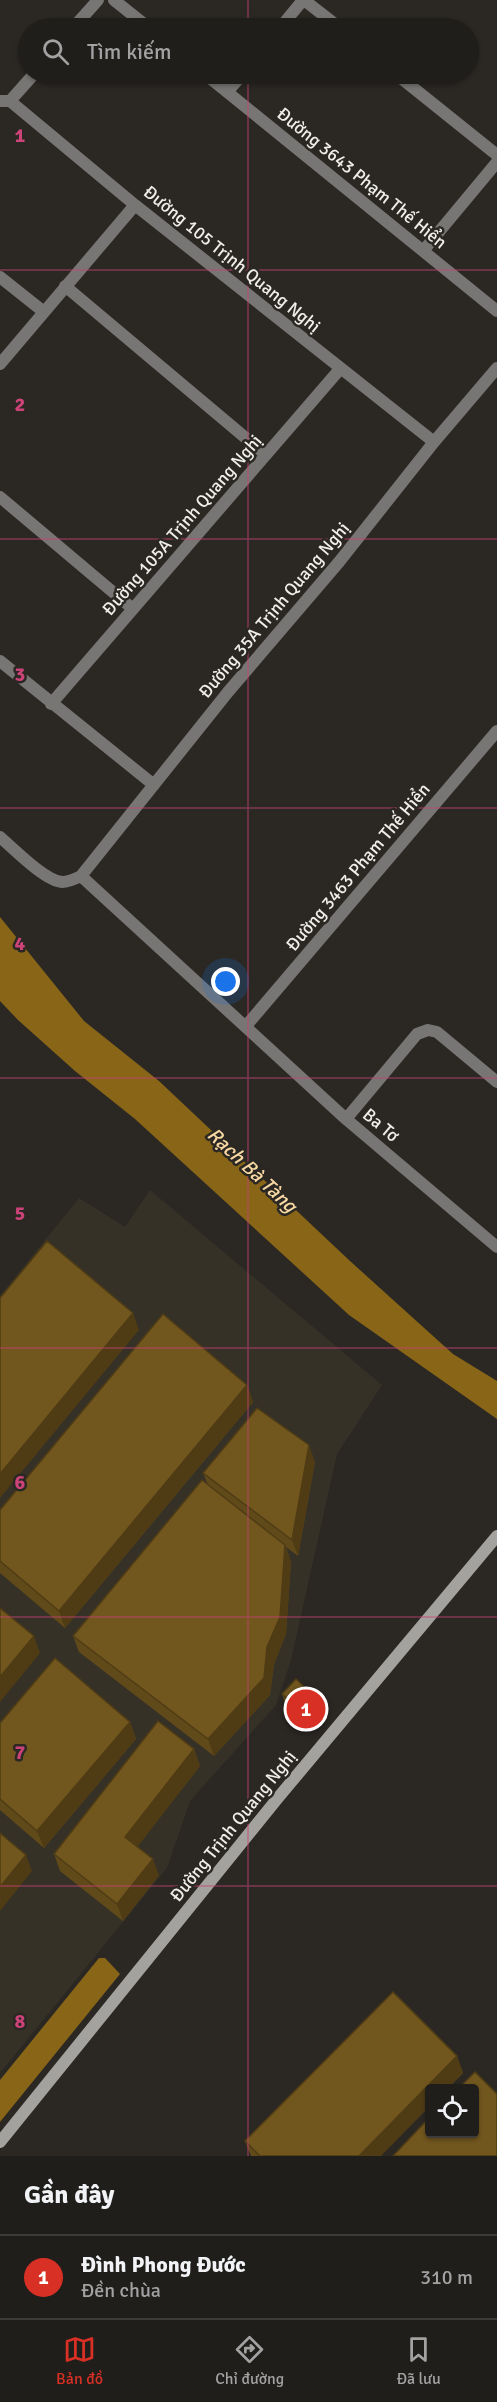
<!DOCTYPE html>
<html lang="vi">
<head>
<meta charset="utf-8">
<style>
  :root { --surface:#201e1b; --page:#2d2b28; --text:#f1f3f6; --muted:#a2a2a3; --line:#3d3c3a; --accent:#d93025 }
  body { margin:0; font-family:Signika,sans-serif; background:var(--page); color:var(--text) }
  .controls { position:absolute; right:18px; bottom:18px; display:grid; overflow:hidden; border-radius:6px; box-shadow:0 2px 4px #0004 }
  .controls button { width:54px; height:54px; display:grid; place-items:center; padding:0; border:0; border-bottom:2px solid var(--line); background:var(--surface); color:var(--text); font:30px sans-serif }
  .you { position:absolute; left:226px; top:982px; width:21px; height:21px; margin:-15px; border:4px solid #fff; border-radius:50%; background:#1a73e8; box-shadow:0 0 0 9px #1a73e833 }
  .badge { display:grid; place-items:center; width:39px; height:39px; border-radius:50%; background:var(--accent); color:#fff; font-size:20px; font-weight:700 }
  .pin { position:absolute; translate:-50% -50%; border:3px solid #fff; box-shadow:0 2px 6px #0006 }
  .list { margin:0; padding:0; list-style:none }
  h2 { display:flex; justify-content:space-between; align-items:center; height:78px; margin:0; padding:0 24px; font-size:26px }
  h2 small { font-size:20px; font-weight:400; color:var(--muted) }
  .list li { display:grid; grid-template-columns:39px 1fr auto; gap:18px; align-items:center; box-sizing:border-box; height:84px; padding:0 24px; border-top:2px solid var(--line) }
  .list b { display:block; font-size:22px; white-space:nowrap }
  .list p { margin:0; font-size:20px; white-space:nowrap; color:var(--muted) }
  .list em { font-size:20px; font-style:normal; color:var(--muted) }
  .icon { flex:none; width:33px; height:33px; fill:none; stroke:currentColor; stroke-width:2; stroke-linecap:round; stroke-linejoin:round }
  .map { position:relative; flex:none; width:497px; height:2156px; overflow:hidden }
  .search { position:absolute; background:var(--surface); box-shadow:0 2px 4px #0004; left:18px; right:18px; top:18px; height:66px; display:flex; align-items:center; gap:15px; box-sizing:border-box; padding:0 21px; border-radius:33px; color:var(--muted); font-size:22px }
  .sheet { height:162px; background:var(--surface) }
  nav { display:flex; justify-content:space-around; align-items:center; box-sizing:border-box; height:84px; border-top:2px solid var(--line); background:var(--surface); font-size:16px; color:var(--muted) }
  nav a { display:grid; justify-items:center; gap:3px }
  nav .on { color:var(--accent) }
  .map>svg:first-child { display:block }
  .built { fill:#363127 }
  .water { fill:#886517 }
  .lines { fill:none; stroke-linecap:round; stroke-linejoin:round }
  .minor { stroke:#777674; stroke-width:12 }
  .tertiary { stroke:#777674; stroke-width:12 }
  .secondary { stroke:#a4a29e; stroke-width:12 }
  .wall { fill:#614a1a }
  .shaded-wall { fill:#4f3c15 }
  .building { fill:#71561e; stroke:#4f3c15; stroke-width:1.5 }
  .grid { fill:none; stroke:#cb4378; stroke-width:1.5; stroke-opacity:0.55 }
  .labels { text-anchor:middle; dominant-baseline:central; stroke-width:5; stroke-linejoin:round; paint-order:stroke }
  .street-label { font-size:18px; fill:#efeeeb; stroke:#2b2824 }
  .water-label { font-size:20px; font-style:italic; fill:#f8d9a3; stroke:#2b2824 }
  .grid-label { font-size:20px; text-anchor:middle; font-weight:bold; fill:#cb4378; stroke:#2b2824; stroke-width:5; stroke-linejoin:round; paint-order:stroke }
</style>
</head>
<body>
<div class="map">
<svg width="497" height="2156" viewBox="0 0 497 2156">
  <rect width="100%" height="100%" fill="#2b2824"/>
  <!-- built -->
  <path class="built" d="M150,1190L382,1385L337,1454L291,1660L276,1705L190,1801L167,1868L0,2073V1296L79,1198L125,1227Z"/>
  <!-- water -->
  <path class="water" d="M0,917L84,1021L159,1081L350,1261L453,1354L497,1381V1419L349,1315L135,1119L75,1071L18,1020L0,1001Z
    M99,1958H105L120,1974L0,2122V2080Z"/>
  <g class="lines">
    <!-- minor -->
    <path class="minor" d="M114,0L149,28
      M304,0L340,28
      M280,28L303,0
      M205,74L497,311
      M396,74L497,155
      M227,92L243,74
      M10,101L135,205L434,442
      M423,251L497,162
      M0,277L44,312
      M65,286L266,455
      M0,364L135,205
      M0,497L133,609
      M0,661L154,785
      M51,704L340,369
      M0,837C14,849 45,881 62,882C68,882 75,879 81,876
      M81,876L228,692L339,562L434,442L497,368
      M81,876L346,1119L497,1247
      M246,1026L497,731
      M346,1119L417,1034L428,1030L437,1032L497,1082"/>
    <!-- tertiary -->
    <path class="tertiary" d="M73,28L98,0
      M0,101H10L34,74"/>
    <!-- secondary -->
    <path class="secondary" d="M0,2142L277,1799L497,1536"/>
  </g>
  <!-- wall -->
  <path class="wall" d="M247,1385L253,1402L65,1628L0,1573V1510Z
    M315,1462L298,1556L286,1547L291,1562L286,1634L274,1664L270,1695L214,1756L79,1652L73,1636L208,1485L203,1473Z
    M282,1694L327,1714L314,1729L285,1703Z
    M130,1722L136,1739L44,1848L0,1810V1723Z
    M194,1749L200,1766L137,1846L159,1875L123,1921L60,1871L54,1854Z
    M457,2056L463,2073L448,2088H429L381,2156H251L245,2141Z"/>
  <!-- shaded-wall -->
  <path class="shaded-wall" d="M133,1313L139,1330L0,1498V1474Z
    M247,1385L253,1402L65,1628L59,1611Z
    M309,1445L315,1462L298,1556L292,1540Z
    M285,1545L291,1562L286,1634L274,1664L270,1695L214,1756L208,1739L267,1647Z
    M34,1636L40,1653L0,1702V1677Z
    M323,1705L327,1714L314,1729L310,1720Z
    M130,1722L136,1739L44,1848L37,1831Z
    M194,1749L200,1766L132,1854L125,1837Z
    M26,1855L32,1871L0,1911V1887Z
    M153,1859L159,1875L123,1921L117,1904Z
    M457,2056L463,2073L448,2088H429V2107L381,2156H359Z"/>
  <!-- building -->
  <path class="building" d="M47,1241L133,1313L0,1474V1298Z
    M163,1314L247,1385L59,1611L0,1561V1510Z
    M257,1408L309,1445L292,1540L203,1473Z
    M202,1480L285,1545L280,1617L267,1647L264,1678L208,1739L73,1636Z
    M0,1608L34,1636L0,1677Z
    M55,1658L130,1722L37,1831L0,1799V1723Z
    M296,1679L323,1705L310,1720L282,1694Z
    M158,1721L194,1749L125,1837L153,1859L117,1904L54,1854Z
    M0,1833L26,1855L0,1887Z
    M393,1992L457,2056L359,2156H260L245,2141Z
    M475,2072L497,2094V2156H393L429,2118V2133H474V2088H459Z"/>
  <!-- grid -->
  <path class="grid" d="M248,0V28M248,74V2156M0,270H497M0,539H497M0,808H497M0,1078H497M0,1348H497M0,1617H497M0,1886H497"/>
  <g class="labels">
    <!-- street labels -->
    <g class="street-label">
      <text transform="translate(362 178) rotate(39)">Đường 3643 Phạm Thế Hiển</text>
      <text transform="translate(232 259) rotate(39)">Đường 105 Trịnh Quang Nghị</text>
      <text transform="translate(182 525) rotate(-49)">Đường 105A Trịnh Quang Nghị</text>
      <text transform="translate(274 610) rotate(-50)">Đường 35A Trịnh Quang Nghị</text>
      <text transform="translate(358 867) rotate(-50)">Đường 3463 Phạm Thế Hiển</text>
      <text transform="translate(381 1125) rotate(40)">Ba Tơ</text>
      <text transform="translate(233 1826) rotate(-51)">Đường Trịnh Quang Nghị</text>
    </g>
    <!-- water labels -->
    <g class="water-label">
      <text transform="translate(252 1170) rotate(43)">Rạch Bà Tàng</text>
    </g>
  </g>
  <g class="grid-label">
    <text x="20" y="142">1</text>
    <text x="20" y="411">2</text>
    <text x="20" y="681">3</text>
    <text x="20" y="950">4</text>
    <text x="20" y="1220">5</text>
    <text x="20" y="1489">6</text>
    <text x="20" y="1759">7</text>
    <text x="20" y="2028">8</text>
  </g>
</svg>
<div class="controls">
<button><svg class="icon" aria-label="locate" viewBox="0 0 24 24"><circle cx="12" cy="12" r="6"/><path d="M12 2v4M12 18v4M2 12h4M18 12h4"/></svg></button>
</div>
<div class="you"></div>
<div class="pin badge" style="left:306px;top:1709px">1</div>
<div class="search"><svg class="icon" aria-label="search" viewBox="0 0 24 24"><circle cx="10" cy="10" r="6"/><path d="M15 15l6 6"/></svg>Tìm kiếm</div>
</div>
<section class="sheet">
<h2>Gần đây<small></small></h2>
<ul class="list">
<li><span class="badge">1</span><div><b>Đình Phong Đước</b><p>Đền chùa</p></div><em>310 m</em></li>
</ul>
</section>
<nav>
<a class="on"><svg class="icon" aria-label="map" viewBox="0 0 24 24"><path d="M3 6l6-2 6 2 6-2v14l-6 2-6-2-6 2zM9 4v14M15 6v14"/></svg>Bản đồ</a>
<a><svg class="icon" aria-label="directions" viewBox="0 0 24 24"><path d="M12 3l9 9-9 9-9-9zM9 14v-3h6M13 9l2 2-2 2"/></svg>Chỉ đường</a>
<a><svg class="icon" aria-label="saved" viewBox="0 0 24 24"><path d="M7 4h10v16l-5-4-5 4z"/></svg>Đã lưu</a>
</nav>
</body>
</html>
